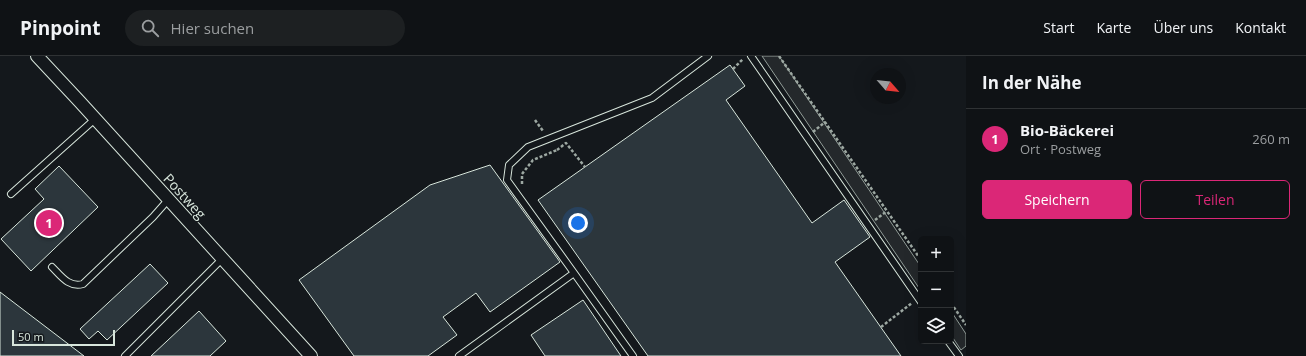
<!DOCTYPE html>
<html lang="de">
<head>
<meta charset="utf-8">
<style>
  :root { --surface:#0f1215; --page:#1d2022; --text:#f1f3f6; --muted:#9b9ea0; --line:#2f3234; --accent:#db2777 }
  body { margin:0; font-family:"Open Sans",sans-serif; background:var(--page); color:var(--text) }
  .controls { position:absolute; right:12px; bottom:12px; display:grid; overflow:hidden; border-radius:6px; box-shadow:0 4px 16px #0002 }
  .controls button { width:36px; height:36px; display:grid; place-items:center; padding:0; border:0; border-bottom:1px solid var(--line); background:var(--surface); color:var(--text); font:20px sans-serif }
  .compass { position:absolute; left:870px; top:12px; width:36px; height:36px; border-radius:50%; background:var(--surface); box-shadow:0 4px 16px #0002; rotate:118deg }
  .scale { position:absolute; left:12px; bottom:10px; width:103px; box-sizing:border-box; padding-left:4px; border:2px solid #d8e6dc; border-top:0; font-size:11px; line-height:14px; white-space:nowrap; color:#d8e6dc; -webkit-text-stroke:3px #14181c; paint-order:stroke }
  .you { position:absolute; left:578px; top:167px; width:14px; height:14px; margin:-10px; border:3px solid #fff; border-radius:50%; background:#1a73e8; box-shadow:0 0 0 6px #1a73e833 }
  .badge { display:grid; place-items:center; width:26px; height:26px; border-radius:50%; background:var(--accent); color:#fff; font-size:13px; font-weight:700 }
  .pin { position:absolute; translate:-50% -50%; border:2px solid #fff; box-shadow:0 1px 4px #0006 }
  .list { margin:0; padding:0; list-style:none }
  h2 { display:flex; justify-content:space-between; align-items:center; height:52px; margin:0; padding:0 16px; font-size:17px }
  h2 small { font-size:13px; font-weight:400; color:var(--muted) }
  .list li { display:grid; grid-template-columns:26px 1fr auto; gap:12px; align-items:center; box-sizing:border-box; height:60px; padding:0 16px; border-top:1px solid var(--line) }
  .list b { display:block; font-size:15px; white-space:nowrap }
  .list p { margin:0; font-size:13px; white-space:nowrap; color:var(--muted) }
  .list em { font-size:13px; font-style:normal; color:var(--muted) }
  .actions { display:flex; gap:8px; padding:12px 16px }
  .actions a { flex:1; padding:9px 0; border:1px solid var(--accent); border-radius:6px; text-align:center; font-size:14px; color:var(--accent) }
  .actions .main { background:var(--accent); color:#fff }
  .icon { flex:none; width:22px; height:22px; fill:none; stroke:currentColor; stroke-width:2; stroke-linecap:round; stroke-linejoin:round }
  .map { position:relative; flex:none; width:966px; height:300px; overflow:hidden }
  header { display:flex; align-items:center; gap:24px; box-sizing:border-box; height:56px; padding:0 20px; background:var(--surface); border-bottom:1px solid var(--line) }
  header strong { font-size:19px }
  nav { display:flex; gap:22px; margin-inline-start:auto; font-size:14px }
  .search { width:280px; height:36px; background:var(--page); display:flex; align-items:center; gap:10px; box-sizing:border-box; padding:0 14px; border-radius:22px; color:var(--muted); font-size:15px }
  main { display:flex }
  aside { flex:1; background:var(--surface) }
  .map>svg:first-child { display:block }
  .parking { fill:#24282b; stroke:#939e99 }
  .building { fill:#2c363c; stroke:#d8e6dc }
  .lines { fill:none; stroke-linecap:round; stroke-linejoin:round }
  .lane-casing { stroke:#d8e6dc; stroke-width:8 }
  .street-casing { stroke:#d8e6dc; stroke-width:14 }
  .path { stroke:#9da8a2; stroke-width:2.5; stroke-dasharray:3 2; stroke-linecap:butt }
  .lane { stroke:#14181c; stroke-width:6 }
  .street { stroke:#14181c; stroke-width:12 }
  .labels { text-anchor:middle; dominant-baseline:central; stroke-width:3; stroke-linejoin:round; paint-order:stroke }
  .street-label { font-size:14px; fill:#d8e6dc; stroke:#14181c }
</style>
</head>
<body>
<header>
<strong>Pinpoint</strong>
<div class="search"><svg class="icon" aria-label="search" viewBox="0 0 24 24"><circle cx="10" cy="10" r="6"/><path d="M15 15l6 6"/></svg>Hier suchen</div>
<nav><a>Start</a><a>Karte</a><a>Über uns</a><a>Kontakt</a></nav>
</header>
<main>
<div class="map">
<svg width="966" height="300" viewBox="0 0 966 300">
  <rect width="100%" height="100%" fill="#14181c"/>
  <!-- parking -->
  <path class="parking" d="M762,0H779L921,211V235Z
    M951,255L966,278V290L961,294L951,279Z"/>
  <!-- building -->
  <path class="building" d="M730,9L745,30L726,44L812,167L844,144L870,181L835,206L901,300H648L538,144Z
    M490,109L560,206L490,256L476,237L443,261L457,279L428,300H354L299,224L430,129Z
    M59,110L98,151L31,215L1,183L44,143L35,133Z
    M150,208L168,227L107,284L98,275L89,283L80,273Z
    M0,236L84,300H0Z
    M583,244L621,300H545L531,279Z
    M199,255L226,285L210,300H151Z"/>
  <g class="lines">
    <defs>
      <path id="lane" d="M751,0L921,246
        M11,138L95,63
        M52,211C61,220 69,232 83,228L153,161L168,144
        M574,217L507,124L509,109L528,91L652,42L708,0
        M948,285L959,300
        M125,300L222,203
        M459,300L574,217L633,300"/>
      <path id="street" d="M37,0L80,46L311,300"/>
    </defs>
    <!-- lane casing -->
    <use href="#lane" class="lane-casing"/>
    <!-- street casing -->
    <use href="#street" class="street-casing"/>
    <!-- path -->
    <path class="path" d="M779,0L921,204
      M733,13L743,3
      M535,64L543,75
      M813,76L825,66
      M557,94L566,87L585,111
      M522,128V118L533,104L557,94
      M875,164L887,155
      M951,247L966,269
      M881,271L912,247"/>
    <!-- lane -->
    <use href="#lane" class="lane"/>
    <!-- street -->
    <use href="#street" class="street"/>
  </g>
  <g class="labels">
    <!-- street labels -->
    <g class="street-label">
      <text transform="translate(185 140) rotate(48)">Postweg</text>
    </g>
  </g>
</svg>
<div class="controls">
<button>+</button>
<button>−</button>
<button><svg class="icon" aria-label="layers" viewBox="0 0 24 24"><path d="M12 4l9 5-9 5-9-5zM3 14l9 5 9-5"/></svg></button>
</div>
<svg class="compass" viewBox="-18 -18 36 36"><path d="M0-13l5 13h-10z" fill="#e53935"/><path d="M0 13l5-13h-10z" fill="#9b9ea0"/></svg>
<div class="scale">50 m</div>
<div class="you"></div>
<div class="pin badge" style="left:49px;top:167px">1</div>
</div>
<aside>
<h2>In der Nähe<small></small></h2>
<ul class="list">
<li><span class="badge">1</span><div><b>Bio-Bäckerei</b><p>Ort · Postweg</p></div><em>260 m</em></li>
</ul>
<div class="actions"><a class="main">Speichern</a><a>Teilen</a></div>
</aside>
</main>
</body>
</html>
